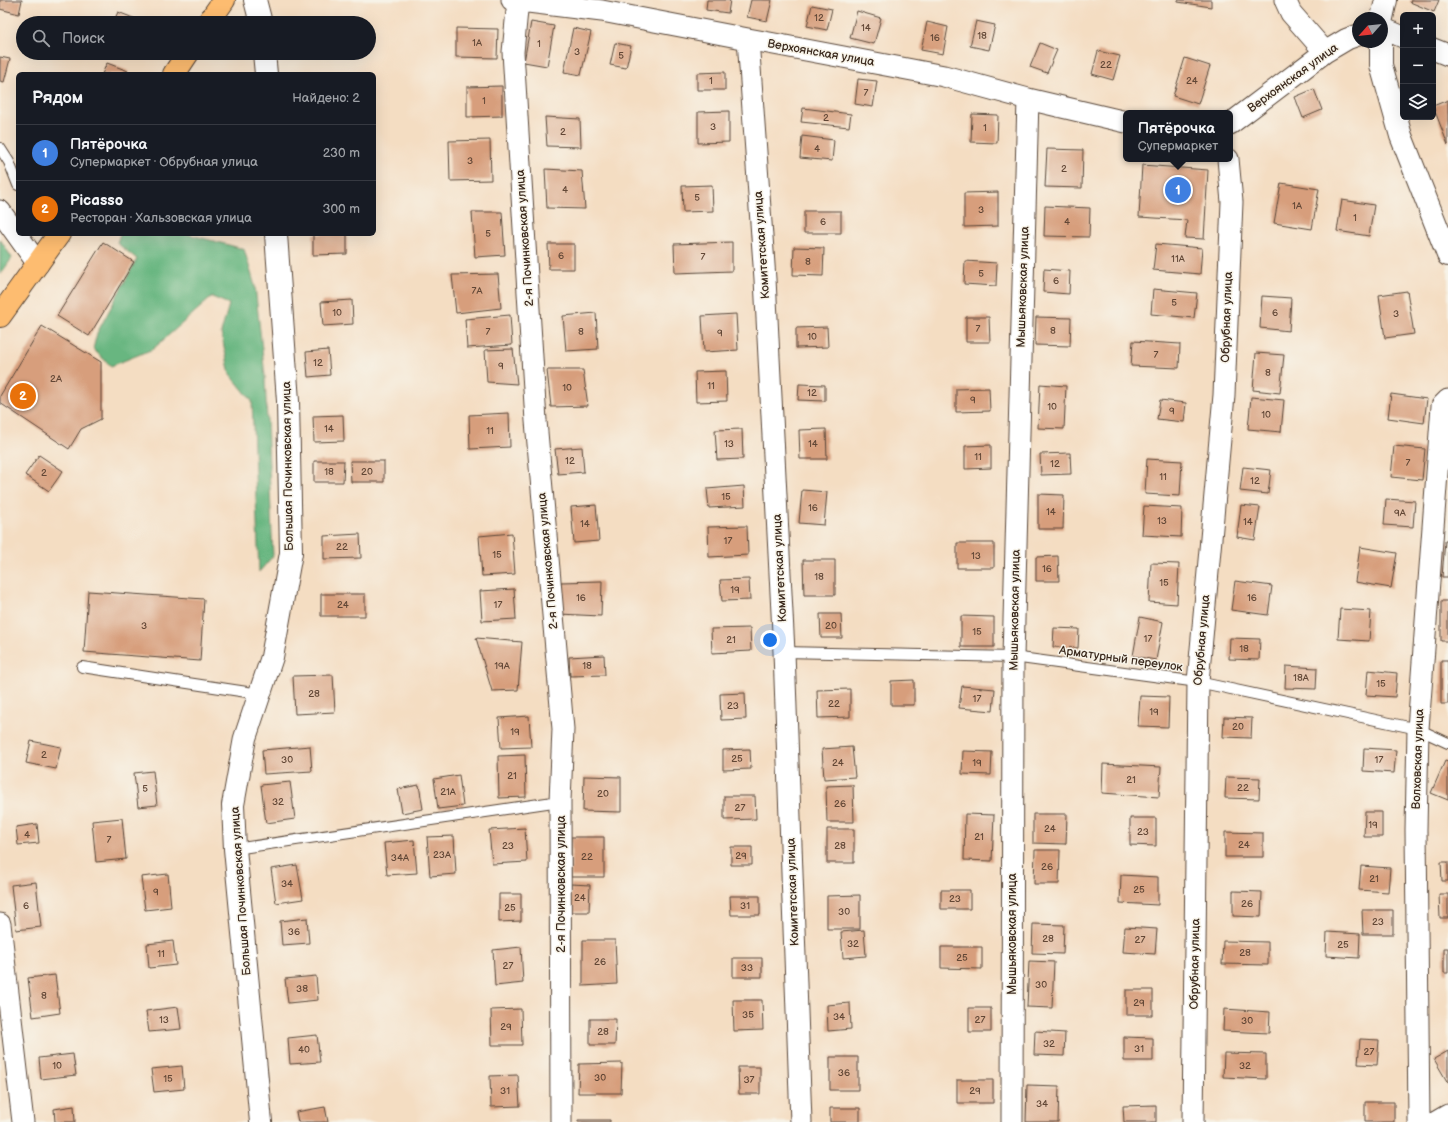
<!DOCTYPE html>
<html lang="ru">
<head>
<meta charset="utf-8">
<style>
  :root { --surface:#171b24; --page:#242831; --text:#f1f3f6; --muted:#9ea1a6; --line:#363941; --accent:#d690ce }
  body { margin:0; font-family:"Balsamiq Sans",sans-serif; background:var(--page); color:var(--text) }
  .controls { position:absolute; right:12px; top:12px; display:grid; overflow:hidden; border-radius:6px; box-shadow:0 4px 16px #0002 }
  .controls button { width:36px; height:36px; display:grid; place-items:center; padding:0; border:0; border-bottom:1px solid var(--line); background:var(--surface); color:var(--text); font:20px sans-serif }
  .compass { position:absolute; left:1352px; top:12px; width:36px; height:36px; border-radius:50%; background:var(--surface); box-shadow:0 4px 16px #0002; rotate:243deg }
  .you { position:absolute; left:770px; top:640px; width:14px; height:14px; margin:-10px; border:3px solid #fff; border-radius:50%; background:#1a73e8; box-shadow:0 0 0 6px #1a73e833 }
  .badge { display:grid; place-items:center; width:26px; height:26px; border-radius:50%; background:var(--accent); color:#fff; font-size:13px; font-weight:700 }
  .pin { position:absolute; translate:-50% -50%; border:2px solid #fff; box-shadow:0 1px 4px #0006 }
  .popup { position:absolute; left:1123px; top:110px; width:110px; height:52px; box-sizing:border-box; display:grid; place-content:center; border-radius:6px; background:var(--surface); filter:drop-shadow(0 1px 3px #0005); font-size:13px; white-space:nowrap; color:var(--muted) }
  .popup b { font-size:15px; color:var(--text) }
  .popup::after { content:''; position:absolute; left:50%; top:100%; margin-left:-8px; border:8px solid transparent; border-top-color:var(--surface) }
  .list { margin:0; padding:0; list-style:none }
  h2 { display:flex; justify-content:space-between; align-items:center; height:52px; margin:0; padding:0 16px; font-size:17px }
  h2 small { font-size:13px; font-weight:400; color:var(--muted) }
  .list li { display:grid; grid-template-columns:26px 1fr auto; gap:12px; align-items:center; box-sizing:border-box; height:56px; padding:0 16px; border-top:1px solid var(--line) }
  .list b { display:block; font-size:15px; white-space:nowrap }
  .list p { margin:0; font-size:13px; white-space:nowrap; color:var(--muted) }
  .list em { font-size:13px; font-style:normal; color:var(--muted) }
  .icon { flex:none; width:22px; height:22px; fill:none; stroke:currentColor; stroke-width:2; stroke-linecap:round; stroke-linejoin:round }
  .map { position:relative; flex:none; width:1448px; height:1122px; overflow:hidden }
  .search { position:absolute; background:var(--surface); box-shadow:0 4px 16px #0002; left:16px; top:16px; width:360px; height:44px; display:flex; align-items:center; gap:10px; box-sizing:border-box; padding:0 14px; border-radius:22px; color:var(--muted); font-size:15px }
  .panel { position:absolute; background:var(--surface); box-shadow:0 4px 16px #0002; left:16px; top:72px; width:360px; height:164px; border-radius:6px }
  .map>svg:first-child { display:block }
  .forest { fill:#67b680; stroke:#51704f }
  .building { fill:#d79e7c }
  .lines { fill:none; stroke-linecap:round; stroke-linejoin:round }
  .service-casing { stroke:#574537; stroke-width:12 }
  .minor-casing { stroke:#574537; stroke-width:23 }
  .tertiary-casing { stroke:#574537; stroke-width:24 }
  .primary-casing { stroke:#574537; stroke-width:24 }
  .service { stroke:#fff; stroke-width:10 }
  .minor { stroke:#fff; stroke-width:21 }
  .tertiary { stroke:#fff; stroke-width:22 }
  .primary { stroke:#fdbc6f; stroke-width:22 }
  .labels { text-anchor:middle; dominant-baseline:central; stroke-width:3; stroke-linejoin:round; paint-order:stroke }
  .number-label { font-size:10px; fill:#624736 }
  .street-label { font-size:12px; fill:#3b2a1e; stroke:#f7f3e8 }
</style>
</head>
<body>
<div class="map">
<svg width="1448" height="1122" viewBox="0 0 1448 1122">
  <rect width="100%" height="100%" fill="#f7f3e8"/>
  <filter id="ink" filterUnits="userSpaceOnUse"><feTurbulence type="fractalNoise" baseFrequency=".025" numOctaves="2"/><feDisplacementMap in="SourceGraphic" scale="8" xChannelSelector="R" yChannelSelector="G"/><feConvolveMatrix kernelMatrix="1 2 1 2 8 2 1 2 1" color-interpolation-filters="sRGB"/></filter>
  <filter id="wash" filterUnits="userSpaceOnUse"><feTurbulence type="fractalNoise" baseFrequency=".012" numOctaves="4" result="noise"/><feDisplacementMap in="SourceGraphic" scale="16" xChannelSelector="R" yChannelSelector="G"/><feGaussianBlur stdDeviation="0.9" result="paint"/><feColorMatrix in="noise" values="0 0 0 0 0 0 0 0 0 0 0 0 0 0 0 0 0 1.4 0 .05"/><feComposite in="paint" operator="in"/></filter>
  <g filter="url(#wash)">
    <rect width="100%" height="100%" fill="#f4ddc2"/>
    <!-- forest -->
    <path class="forest" d="M120,234H187L244,249L255,286L265,376L273,556L259,572L252,401L230,374L221,333L229,304L212,297L153,349L111,366L93,349L97,333L137,259L117,243Z
      M0,239L12,258L0,275Z"/>
    <g id="blocks">
      <!-- building -->
      <path class="building" d="M0,0H22L19,14L0,9Z
        M707,0H730L728,13L706,10Z
        M751,0H772L767,21L747,17Z
        M1178,0H1211V7L1178,2Z
        M1411,0H1439L1434,12L1410,2Z
        M812,5L832,9L827,30L807,26Z
        M857,11L881,18L874,44L850,38Z
        M118,12L146,23H113Z
        M976,21L995,25L989,50L970,46Z
        M531,22L554,26L547,66L524,62Z
        M927,22L948,27L943,54L921,50Z
        M456,28L498,29L497,58L456,57Z
        M573,28L591,32L581,75L564,72Z
        M615,43L631,46L626,68L610,65Z
        M1040,43L1057,50L1047,73L1030,67Z
        M1098,51L1120,56L1113,80L1092,74Z
        M0,57L10,59L4,82L0,81Z
        M1185,58L1210,66L1198,104L1173,96Z
        M107,63L128,71L127,74H102Z
        M725,72V90H697V73Z
        M858,79L877,81L873,107L855,104Z
        M502,86V116L467,117V87Z
        M1314,89L1322,110L1303,118L1295,97Z
        M1448,100V145L1433,106Z
        M803,108L851,114L849,127L801,122Z
        M729,111V142L698,143V112Z
        M972,114L998,115L997,143L971,142Z
        M545,117L580,119L581,147L547,146Z
        M802,136L834,140L832,161L800,158Z
        M490,140L491,180L450,181L449,141Z
        M1047,149L1083,150L1082,188L1045,187Z
        M1142,165L1208,170L1204,239L1185,238L1187,220L1139,217Z
        M545,169L582,171L585,209L547,208Z
        M1281,183L1319,189L1312,229L1274,223Z
        M712,185L713,211L683,212L682,186Z
        M998,192V226L964,227V193Z
        M1342,200L1374,205L1369,236L1337,231Z
        M1045,206L1090,208L1089,237L1044,236Z
        M804,211H841V233H804Z
        M472,212H502L505,255L475,257Z
        M313,234H347V254L313,255Z
        M103,242L134,262L89,336L57,316Z
        M732,242V271L675,273L674,244Z
        M548,244H574V269H549Z
        M1156,244L1202,248L1200,274L1153,270Z
        M794,247L824,248L823,276L793,275Z
        M965,261L997,263L996,286L964,284Z
        M1044,269L1070,271L1069,294L1043,292Z
        M498,274L501,308L456,313L452,275Z
        M1153,289L1197,293L1194,318L1151,314Z
        M1407,291L1414,334L1385,338L1379,295Z
        M1262,296L1291,298L1289,331L1260,328Z
        M352,300L353,324L323,326L321,302Z
        M596,313L598,349L566,351L563,316Z
        M736,314L738,350L704,352L702,316Z
        M510,315L512,345L467,348L465,319Z
        M966,317H989L990,342H966Z
        M1036,317L1071,318L1070,346L1035,345Z
        M42,326L101,362V419L81,429L69,449L0,403V396Z
        M827,327L828,347L796,348V328Z
        M1133,341L1180,344L1179,368L1131,366Z
        M513,349L517,384L487,382L485,350Z
        M328,350L330,375L308,377L306,352Z
        M1256,353L1284,355L1280,393L1253,390Z
        M547,370H583L588,406L551,407Z
        M726,371L727,401L696,402L695,372Z
        M799,384L825,385V401L798,400Z
        M1040,384L1066,386L1064,429L1038,428Z
        M989,388L990,411L956,412V389Z
        M1391,394L1427,399L1424,423L1388,418Z
        M1251,397L1284,400L1281,432L1248,429Z
        M1160,400L1186,403L1184,422L1157,419Z
        M509,413L510,447L470,449L469,415Z
        M343,415L344,441L314,442L313,416Z
        M742,429L743,459L717,460L715,430Z
        M826,429L827,459H800L799,430Z
        M991,445V468L965,469V446Z
        M1394,446L1425,449L1422,480L1391,477Z
        M582,447L584,472L558,474L555,449Z
        M1070,453L1071,474L1041,475L1040,454Z
        M39,455L63,471L49,491L25,475Z
        M1147,459L1182,461L1180,496L1145,494Z
        M314,461H344L343,482H314Z
        M350,461H384V482H351Z
        M1243,467L1271,470L1268,494L1240,491Z
        M744,486L745,506L709,508L707,489Z
        M802,490L827,492L824,525L799,523Z
        M1038,494L1064,495L1063,529H1038Z
        M1386,499L1415,501L1413,527L1384,525Z
        M596,505L599,541L574,543L571,507Z
        M1241,505L1260,507L1255,540L1237,537Z
        M1144,506L1182,508L1181,537L1142,535Z
        M747,526L748,555L709,557L708,527Z
        M512,533L515,574L482,576L479,536Z
        M360,534L361,558L324,559V536Z
        M1445,541H1448V577H1442Z
        M957,543H994V568H957Z
        M1360,547L1397,553L1391,588L1355,582Z
        M1058,556L1059,581H1036V557Z
        M803,560H835V595H804Z
        M1151,563L1179,564L1177,604L1149,602Z
        M749,579L750,600L722,601L720,580Z
        M602,581L601,616L559,614L561,582Z
        M1235,581L1272,586L1268,615L1231,610Z
        M514,589L516,619L482,621L480,591Z
        M88,591L204,599L200,661L84,652Z
        M321,594H365V616H321Z
        M1441,601H1448V641H1441Z
        M1340,609L1371,611L1369,641L1338,639Z
        M820,614H841L842,638H821Z
        M961,616L994,617V647H961Z
        M1140,617L1163,622L1156,660L1133,656Z
        M750,628L751,651L712,653L711,629Z
        M1054,628L1079,629L1078,648L1053,647Z
        M476,638L522,642L518,690L492,691Z
        M1230,638L1260,639L1259,660L1229,659Z
        M604,655L605,675L570,676L569,657Z
        M1441,660H1448V704H1441Z
        M1286,666L1317,668L1316,689L1285,688Z
        M1368,670L1397,673L1395,697L1366,695Z
        M333,675L335,712L295,714L293,676Z
        M914,680V705H891V681Z
        M962,686L995,689L993,711L959,708Z
        M850,689V717L818,718L817,690Z
        M745,693L746,719L721,720L720,694Z
        M1140,696L1169,697L1168,727L1138,726Z
        M529,716L531,747L501,748L499,718Z
        M1224,717L1252,718L1251,738L1223,737Z
        M31,741L61,747L56,769L26,763Z
        M310,746L312,771L264,774L262,750Z
        M852,747L855,777L824,779L822,749Z
        M1364,748L1396,750L1394,773L1363,771Z
        M750,749L751,769L723,770V750Z
        M963,751L992,752L991,775L962,774Z
        M525,755L526,797L499,798L498,756Z
        M1445,761L1448,762V800L1431,793Z
        M1103,764L1161,767L1159,797L1102,793Z
        M153,771L157,805L138,807L134,773Z
        M459,775L463,806L438,809L434,779Z
        M584,776L621,777V812L583,811Z
        M1226,777L1260,778L1259,799L1225,798Z
        M290,782L295,819L266,823L261,785Z
        M419,785L423,809L402,813L398,789Z
        M853,785L854,822H827L826,786Z
        M724,796H755L756,819L724,820Z
        M1365,812H1382V837H1364Z
        M965,814L994,815L992,861L964,860Z
        M1033,814H1067L1066,844L1033,843Z
        M122,818L126,859L96,862L92,821Z
        M1130,818H1156V846L1130,845Z
        M37,824L39,843L18,845L16,827Z
        M525,828L527,862L492,864L489,830Z
        M827,829H854V863H827Z
        M1225,832L1263,833V857H1225Z
        M454,836L456,874L430,876L427,837Z
        M571,837H604V877H571Z
        M414,840L417,873L387,875L384,843Z
        M731,847H752V865H731Z
        M1035,850H1060L1059,884H1034Z
        M1441,862H1448V881H1442Z
        M297,865L303,899L276,903L271,869Z
        M1361,866L1390,868L1388,892L1359,890Z
        M168,874L171,907L145,910L141,877Z
        M1121,875L1158,877V905L1120,903Z
        M36,882L41,927L16,930L11,885Z
        M571,884L590,885L589,912H570Z
        M941,890H970V909H941Z
        M1233,891L1262,892L1261,917L1233,916Z
        M499,894H521V921L499,922Z
        M1439,894H1448V918H1440Z
        M860,895V929H827V896Z
        M730,896H760V915H731Z
        M1362,910H1393V934H1363Z
        M307,918L309,943L282,945L280,921Z
        M1033,924L1064,925L1063,954L1032,953Z
        M1125,927L1157,929L1155,954L1123,952Z
        M864,930L866,956L843,958L841,932Z
        M1327,932L1360,934L1359,958L1326,956Z
        M583,940H615L617,984L583,986Z
        M173,941L176,965L149,968L147,944Z
        M1223,941L1268,942V965L1222,964Z
        M521,947L523,983L495,986L493,950Z
        M941,947H982V969L941,968Z
        M1444,948H1448V973H1444Z
        M733,958H762V977H733Z
        M1029,961L1054,962L1052,1008L1027,1007Z
        M55,975L60,1013L33,1017L28,978Z
        M316,976L318,1000L288,1003L285,979Z
        M1126,990H1153V1015H1126Z
        M733,1000H762L763,1030L734,1031Z
        M850,1003L851,1029L828,1031L827,1005Z
        M178,1007L181,1029L149,1032L146,1011Z
        M969,1008H991V1032H969Z
        M521,1009L522,1045H492L491,1010Z
        M1224,1009L1270,1012L1269,1033L1223,1031Z
        M590,1019H616L615,1045H590Z
        M1035,1031L1065,1033L1064,1056L1034,1055Z
        M317,1035L320,1062L290,1064L288,1038Z
        M1124,1037L1153,1038V1061H1124Z
        M1360,1039L1379,1040L1377,1065L1358,1064Z
        M1448,1051V1083L1434,1059Z
        M1224,1053L1266,1054V1079L1223,1077Z
        M73,1054L76,1075L41,1079L39,1058Z
        M830,1057H858V1090H830Z
        M622,1063L621,1093H578L579,1064Z
        M182,1066L184,1089L154,1092L151,1069Z
        M738,1067H760V1094H739Z
        M518,1075L520,1106L491,1107L490,1076Z
        M957,1080H993V1103H957Z
        M1027,1085L1059,1086L1058,1122H1026Z
        M1365,1102H1394V1122H1365Z
        M1156,1105V1122H1124L1123,1106Z
        M74,1106L75,1122H55L54,1109Z
        M325,1107L328,1122H298L296,1112Z
        M830,1108H860V1122H830Z
        M578,1120H610V1122H578Z"/>
    </g>
  </g>
  <g filter="url(#ink)">
    <use href="#blocks" fill-opacity="0" stroke="#574537" stroke-width="1"/>
    <g class="lines">
      <defs>
        <path id="service" d="M0,148L9,162L18,185
          M784,652L1013,657L1198,682L1418,729L1448,743
          M82,667L260,694
          M235,849L560,801"/>
        <path id="minor" d="M512,0L602,11L748,39L944,76L1028,99L1126,122
          M518,0L513,52L536,421L563,729L560,801L561,1122
          M1285,0L1291,13L1325,52
          M1382,28L1403,37
          M748,39L765,279L784,652L801,1122
          M1433,49L1448,55
          M1230,124L1325,52L1347,39L1358,35
          M0,211L38,264
          M0,924L23,1122
          M1012,1122L1013,657L1028,99
          M1193,1122L1198,682L1224,395L1232,202L1228,159
          M1419,1122L1416,830L1418,729L1442,406L1448,400
          M1436,1122L1448,1115"/>
        <path id="tertiary" d="M255,0L261,23
          M1382,18L1386,0
          M1381,42V65L1401,136L1448,255
          M264,53L266,74
          M261,1122L235,849L233,805L245,738L272,657L291,553L288,401L276,234"/>
        <path id="primary" d="M208,23L224,0
          M174,74L188,53
          M0,316L59,234"/>
      </defs>
      <!-- service casing -->
      <use href="#service" class="service-casing"/>
      <!-- minor casing -->
      <use href="#minor" class="minor-casing"/>
      <!-- tertiary casing -->
      <use href="#tertiary" class="tertiary-casing"/>
      <!-- primary casing -->
      <use href="#primary" class="primary-casing"/>
      <!-- service -->
      <use href="#service" class="service"/>
      <!-- minor -->
      <use href="#minor" class="minor"/>
      <!-- tertiary -->
      <use href="#tertiary" class="tertiary"/>
      <!-- primary -->
      <use href="#primary" class="primary"/>
    </g>
  </g>
  <g class="labels">
    <!-- number labels -->
    <g class="number-label">
      <text x="819" y="18">12</text>
      <text x="866" y="28">14</text>
      <text x="982" y="36">18</text>
      <text x="935" y="38">16</text>
      <text x="477" y="43">1А</text>
      <text x="539" y="44">1</text>
      <text x="577" y="52">3</text>
      <text x="621" y="56">5</text>
      <text x="1106" y="65">22</text>
      <text x="711" y="81">1</text>
      <text x="1192" y="81">24</text>
      <text x="866" y="93">7</text>
      <text x="484" y="101">1</text>
      <text x="826" y="118">2</text>
      <text x="713" y="127">3</text>
      <text x="985" y="128">1</text>
      <text x="563" y="132">2</text>
      <text x="817" y="149">4</text>
      <text x="470" y="161">3</text>
      <text x="1064" y="169">2</text>
      <text x="565" y="190">4</text>
      <text x="697" y="198">5</text>
      <text x="1297" y="206">1А</text>
      <text x="981" y="210">3</text>
      <text x="1355" y="218">1</text>
      <text x="823" y="222">6</text>
      <text x="1067" y="222">4</text>
      <text x="488" y="234">5</text>
      <text x="561" y="256">6</text>
      <text x="703" y="257">7</text>
      <text x="1178" y="259">11А</text>
      <text x="808" y="262">8</text>
      <text x="981" y="274">5</text>
      <text x="1056" y="281">6</text>
      <text x="477" y="291">7А</text>
      <text x="1174" y="303">5</text>
      <text x="337" y="313">10</text>
      <text x="1275" y="313">6</text>
      <text x="1396" y="314">3</text>
      <text x="978" y="329">7</text>
      <text x="1053" y="331">8</text>
      <text x="488" y="332">7</text>
      <text x="581" y="332">8</text>
      <text x="720" y="333">9</text>
      <text x="812" y="337">10</text>
      <text x="1156" y="355">7</text>
      <text x="318" y="363">12</text>
      <text x="501" y="366">9</text>
      <text x="1268" y="373">8</text>
      <text x="56" y="379">2А</text>
      <text x="711" y="386">11</text>
      <text x="567" y="388">10</text>
      <text x="812" y="393">12</text>
      <text x="973" y="400">9</text>
      <text x="1052" y="407">10</text>
      <text x="1172" y="411">9</text>
      <text x="1266" y="415">10</text>
      <text x="329" y="429">14</text>
      <text x="490" y="431">11</text>
      <text x="729" y="444">13</text>
      <text x="813" y="444">14</text>
      <text x="978" y="457">11</text>
      <text x="570" y="461">12</text>
      <text x="1408" y="463">7</text>
      <text x="1055" y="464">12</text>
      <text x="329" y="472">18</text>
      <text x="367" y="472">20</text>
      <text x="44" y="473">2</text>
      <text x="1163" y="477">11</text>
      <text x="1255" y="481">12</text>
      <text x="726" y="497">15</text>
      <text x="813" y="508">16</text>
      <text x="1051" y="512">14</text>
      <text x="1400" y="513">9А</text>
      <text x="1162" y="521">13</text>
      <text x="1248" y="522">14</text>
      <text x="585" y="524">14</text>
      <text x="728" y="541">17</text>
      <text x="342" y="547">22</text>
      <text x="497" y="555">15</text>
      <text x="976" y="556">13</text>
      <text x="1047" y="569">16</text>
      <text x="819" y="577">18</text>
      <text x="1164" y="583">15</text>
      <text x="735" y="590">19</text>
      <text x="581" y="598">16</text>
      <text x="1252" y="598">16</text>
      <text x="343" y="605">24</text>
      <text x="498" y="605">17</text>
      <text x="144" y="626">3</text>
      <text x="831" y="626">20</text>
      <text x="977" y="632">15</text>
      <text x="1148" y="639">17</text>
      <text x="731" y="640">21</text>
      <text x="1244" y="649">18</text>
      <text x="502" y="666">19А</text>
      <text x="587" y="666">18</text>
      <text x="1301" y="678">18А</text>
      <text x="1381" y="684">15</text>
      <text x="314" y="694">28</text>
      <text x="977" y="699">17</text>
      <text x="834" y="704">22</text>
      <text x="733" y="706">23</text>
      <text x="1154" y="712">19</text>
      <text x="1238" y="727">20</text>
      <text x="515" y="732">19</text>
      <text x="44" y="755">2</text>
      <text x="737" y="759">25</text>
      <text x="287" y="760">30</text>
      <text x="1379" y="760">17</text>
      <text x="838" y="763">24</text>
      <text x="977" y="763">19</text>
      <text x="512" y="776">21</text>
      <text x="1131" y="780">21</text>
      <text x="1243" y="788">22</text>
      <text x="145" y="789">5</text>
      <text x="448" y="792">21А</text>
      <text x="603" y="794">20</text>
      <text x="278" y="802">32</text>
      <text x="840" y="804">26</text>
      <text x="740" y="808">27</text>
      <text x="1373" y="825">19</text>
      <text x="1050" y="829">24</text>
      <text x="1143" y="832">23</text>
      <text x="27" y="835">4</text>
      <text x="979" y="837">21</text>
      <text x="109" y="840">7</text>
      <text x="1244" y="845">24</text>
      <text x="508" y="846">23</text>
      <text x="840" y="846">28</text>
      <text x="442" y="855">23А</text>
      <text x="741" y="856">29</text>
      <text x="587" y="857">22</text>
      <text x="400" y="858">34А</text>
      <text x="1047" y="867">26</text>
      <text x="1374" y="879">21</text>
      <text x="287" y="884">34</text>
      <text x="1139" y="890">25</text>
      <text x="156" y="892">9</text>
      <text x="580" y="898">24</text>
      <text x="955" y="899">23</text>
      <text x="1247" y="904">26</text>
      <text x="26" y="906">6</text>
      <text x="745" y="906">31</text>
      <text x="510" y="908">25</text>
      <text x="844" y="912">30</text>
      <text x="1378" y="922">23</text>
      <text x="294" y="932">36</text>
      <text x="1048" y="939">28</text>
      <text x="1140" y="940">27</text>
      <text x="853" y="944">32</text>
      <text x="1343" y="945">25</text>
      <text x="1245" y="953">28</text>
      <text x="161" y="954">11</text>
      <text x="962" y="958">25</text>
      <text x="600" y="962">26</text>
      <text x="508" y="966">27</text>
      <text x="747" y="968">33</text>
      <text x="1041" y="985">30</text>
      <text x="302" y="989">38</text>
      <text x="44" y="996">8</text>
      <text x="1139" y="1003">29</text>
      <text x="748" y="1015">35</text>
      <text x="839" y="1017">34</text>
      <text x="164" y="1020">13</text>
      <text x="980" y="1020">27</text>
      <text x="1247" y="1021">30</text>
      <text x="506" y="1027">29</text>
      <text x="603" y="1032">28</text>
      <text x="1049" y="1044">32</text>
      <text x="1139" y="1049">31</text>
      <text x="304" y="1050">40</text>
      <text x="1369" y="1052">27</text>
      <text x="57" y="1066">10</text>
      <text x="1245" y="1066">32</text>
      <text x="844" y="1073">36</text>
      <text x="600" y="1078">30</text>
      <text x="168" y="1079">15</text>
      <text x="749" y="1080">37</text>
      <text x="505" y="1091">31</text>
      <text x="975" y="1091">29</text>
      <text x="1042" y="1104">34</text>
    </g>
    <!-- street labels -->
    <g class="street-label">
      <text transform="translate(821 53) rotate(10)">Верхоянская улица</text>
      <text transform="translate(1293 78) rotate(-36)">Верхоянская улица</text>
      <text transform="translate(525 238) rotate(-94)">2-я Починковская улица</text>
      <text transform="translate(762 245) rotate(-94)">Комитетская улица</text>
      <text transform="translate(1023 287) rotate(-88)">Мышьяковская улица</text>
      <text transform="translate(1227 317) rotate(-88)">Обрубная улица</text>
      <text transform="translate(288 466) rotate(-91)">Большая Починковская улица</text>
      <text transform="translate(548 561) rotate(-95)">2-я Починковская улица</text>
      <text transform="translate(780 568) rotate(-93)">Комитетская улица</text>
      <text transform="translate(1015 610) rotate(-89)">Мышьяковская улица</text>
      <text transform="translate(1202 640) rotate(-85)">Обрубная улица</text>
      <text transform="translate(1121 659) rotate(8)">Арматурный переулок</text>
      <text transform="translate(1418 759) rotate(-88)">Волховская улица</text>
      <text transform="translate(561 884) rotate(-90)">2-я Починковская улица</text>
      <text transform="translate(241 891) rotate(-94)">Большая Починковская улица</text>
      <text transform="translate(793 892) rotate(-92)">Комитетская улица</text>
      <text transform="translate(1012 934) rotate(-90)">Мышьяковская улица</text>
      <text transform="translate(1195 964) rotate(-89)">Обрубная улица</text>
    </g>
  </g>
</svg>
<div class="controls">
<button>+</button>
<button>−</button>
<button><svg class="icon" aria-label="layers" viewBox="0 0 24 24"><path d="M12 4l9 5-9 5-9-5zM3 14l9 5 9-5"/></svg></button>
</div>
<svg class="compass" viewBox="-18 -18 36 36"><path d="M0-13l5 13h-10z" fill="#e53935"/><path d="M0 13l5-13h-10z" fill="#9ea1a6"/></svg>
<div class="you"></div>
<div class="pin badge" style="left:1178px;top:190px;background:#3f7fe0">1</div>
<div class="popup"><b>Пятёрочка</b>Супермаркет</div>
<div class="pin badge" style="left:23px;top:396px;background:#e8710a">2</div>
<div class="search"><svg class="icon" aria-label="search" viewBox="0 0 24 24"><circle cx="10" cy="10" r="6"/><path d="M15 15l6 6"/></svg>Поиск</div>
<section class="panel">
<h2>Рядом<small>Найдено: 2</small></h2>
<ul class="list">
<li><span class="badge" style="background:#3f7fe0">1</span><div><b>Пятёрочка</b><p>Супермаркет · Обрубная улица</p></div><em>230 m</em></li>
<li><span class="badge" style="background:#e8710a">2</span><div><b>Picasso</b><p>Ресторан · Хальзовская улица</p></div><em>300 m</em></li>
</ul>
</section>
</div>
</body>
</html>
